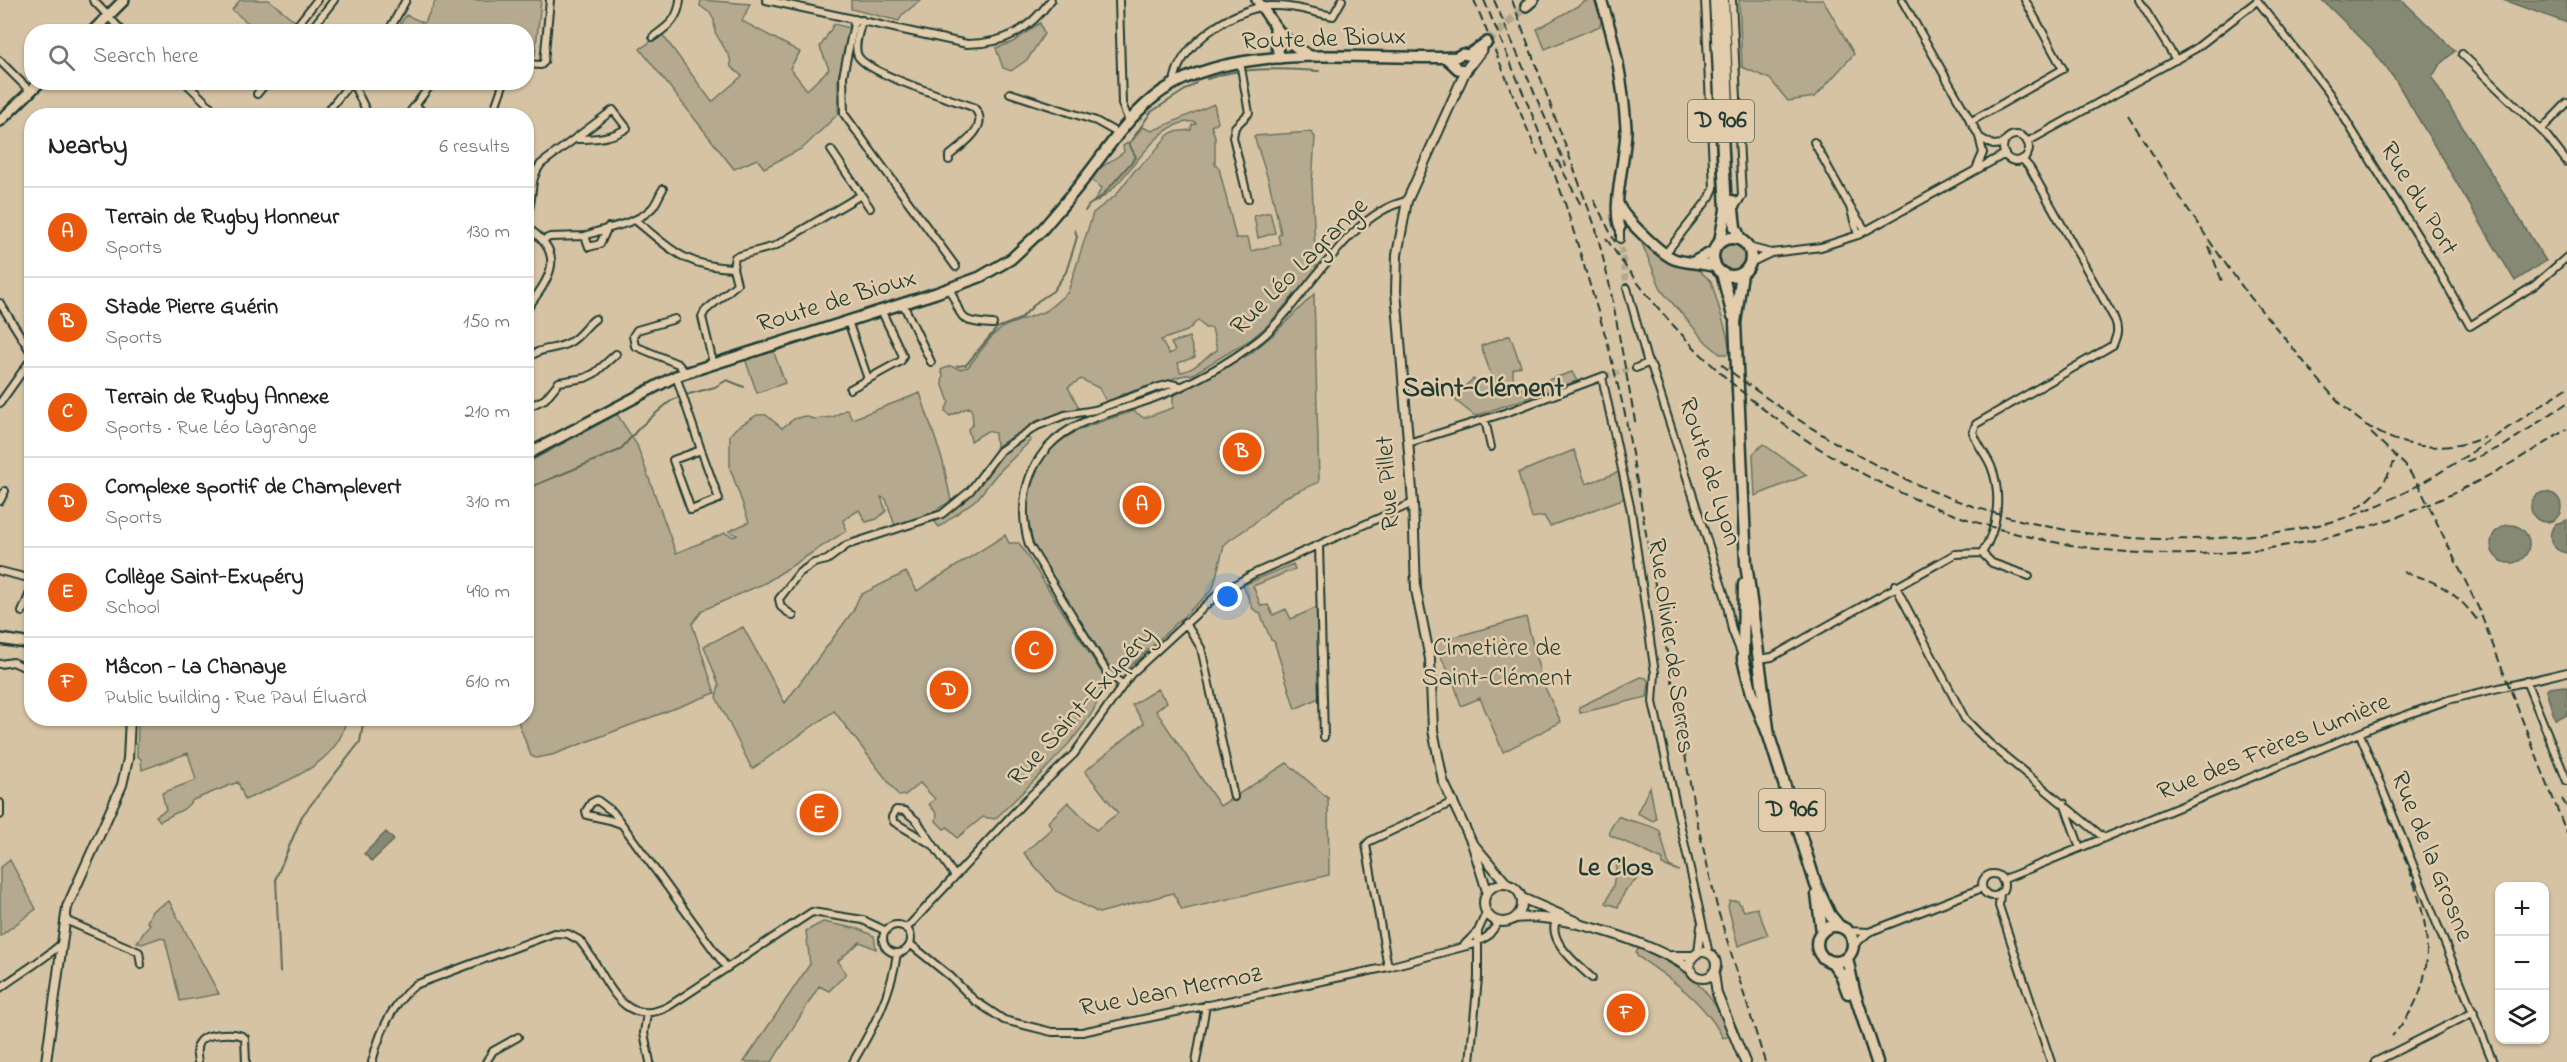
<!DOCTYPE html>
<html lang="en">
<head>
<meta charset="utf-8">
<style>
  :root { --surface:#fff; --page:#f2f2f2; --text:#222; --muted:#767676; --line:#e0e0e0; --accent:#ea580c }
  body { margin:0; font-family:"Indie Flower",sans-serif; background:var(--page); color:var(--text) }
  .controls { position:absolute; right:18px; bottom:18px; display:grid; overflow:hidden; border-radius:12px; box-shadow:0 2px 4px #0004 }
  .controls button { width:54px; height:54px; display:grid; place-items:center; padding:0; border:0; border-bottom:2px solid var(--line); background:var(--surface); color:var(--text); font:30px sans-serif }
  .you { position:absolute; left:1228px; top:597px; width:21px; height:21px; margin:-15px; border:4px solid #fff; border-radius:50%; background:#1a73e8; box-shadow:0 0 0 9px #1a73e833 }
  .badge { display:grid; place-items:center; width:39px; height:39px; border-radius:50%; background:var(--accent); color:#fff; font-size:20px; font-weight:700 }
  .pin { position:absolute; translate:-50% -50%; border:3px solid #fff; box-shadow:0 2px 6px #0006 }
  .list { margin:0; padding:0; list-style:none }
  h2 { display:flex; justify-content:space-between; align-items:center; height:78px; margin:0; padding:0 24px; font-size:26px }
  h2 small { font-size:20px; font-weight:400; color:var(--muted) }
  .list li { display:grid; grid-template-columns:39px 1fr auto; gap:18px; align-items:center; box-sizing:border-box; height:90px; padding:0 24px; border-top:2px solid var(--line) }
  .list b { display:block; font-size:22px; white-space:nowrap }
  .list p { margin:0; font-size:20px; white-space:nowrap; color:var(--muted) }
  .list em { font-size:20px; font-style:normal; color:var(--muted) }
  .icon { flex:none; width:33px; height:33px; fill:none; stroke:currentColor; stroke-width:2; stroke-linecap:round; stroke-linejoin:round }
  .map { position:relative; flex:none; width:2567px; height:1062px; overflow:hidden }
  .search { position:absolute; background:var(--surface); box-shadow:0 2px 4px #0004; left:24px; top:24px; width:510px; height:66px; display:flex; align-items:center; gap:15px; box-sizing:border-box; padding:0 21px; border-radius:24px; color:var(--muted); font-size:22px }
  .panel { position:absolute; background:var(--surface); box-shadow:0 2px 4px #0004; left:24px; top:108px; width:510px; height:618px; border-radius:24px }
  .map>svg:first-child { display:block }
  .green { fill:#b5aa8f; stroke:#6a7462; stroke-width:1.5; fill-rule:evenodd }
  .water { fill:#868973; stroke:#5d6b5a; stroke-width:1.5 }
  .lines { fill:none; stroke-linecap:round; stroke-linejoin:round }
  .stream { stroke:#5d6b5a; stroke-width:2 }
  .minor-tunnel { stroke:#b1a88e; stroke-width:6; stroke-dasharray:6 3; stroke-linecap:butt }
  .secondary-tunnel { stroke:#b1a88e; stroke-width:9; stroke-dasharray:9 4.5; stroke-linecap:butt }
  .minor-casing { stroke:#1f3d34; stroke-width:10 }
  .tertiary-casing { stroke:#1f3d34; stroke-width:12 }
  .secondary-casing { stroke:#1f3d34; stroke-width:14 }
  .primary-casing { stroke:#1f3d34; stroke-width:15 }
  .minor { stroke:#e2ccab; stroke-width:6 }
  .tertiary { stroke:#e2ccab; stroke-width:8 }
  .secondary { stroke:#e2ccab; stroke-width:9 }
  .primary { stroke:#e2ccab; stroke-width:10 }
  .rail { stroke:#1f3d34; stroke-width:2; stroke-dasharray:9 4.5; stroke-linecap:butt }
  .labels { text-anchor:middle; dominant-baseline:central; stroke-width:5; stroke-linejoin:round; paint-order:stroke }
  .shield { fill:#e2ccab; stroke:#5a6858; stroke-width:1.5 }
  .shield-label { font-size:24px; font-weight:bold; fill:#1f3d34 }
  .street-label { font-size:26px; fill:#1f3d34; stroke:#e2ccab }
  .park-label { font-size:26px; fill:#264239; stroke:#e2ccab }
  .neighbourhood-label { font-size:27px; font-weight:bold; fill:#1f3d34; stroke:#e2ccab }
  .quarter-label { font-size:28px; font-weight:bold; fill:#1f3d34; stroke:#e2ccab }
</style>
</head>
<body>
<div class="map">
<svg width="2567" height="1062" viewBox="0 0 2567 1062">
  <rect width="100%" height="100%" fill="#d6c3a4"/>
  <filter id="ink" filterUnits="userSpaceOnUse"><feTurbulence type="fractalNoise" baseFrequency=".0167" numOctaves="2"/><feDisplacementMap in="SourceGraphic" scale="12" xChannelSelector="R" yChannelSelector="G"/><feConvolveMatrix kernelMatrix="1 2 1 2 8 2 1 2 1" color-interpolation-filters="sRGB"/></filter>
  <g filter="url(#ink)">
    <!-- green -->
    <path class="green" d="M240,0H269L295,21L286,31H258L232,10Z
      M436,0H541L535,56L527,55L526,32L396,31L406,15L424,23Z
      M701,0L750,4L742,21L800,52L790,68L807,90L829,69L820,47L834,24L850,28L838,81V114L803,148L764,168L757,159L734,169L640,49L662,34L712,102L742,76L731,67L730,58L715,32L714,20L710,13L700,6Z
      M851,0H921L902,15L899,21L851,9Z
      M1588,0H1594L1602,19L1600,26L1545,49L1537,29Z
      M1739,0H1823L1854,54L1815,97L1788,101L1770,79L1742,67Z
      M1040,23L1044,34L1028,59L1011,71L1003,68L996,48L1013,42Z
      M1214,104L1218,122L1211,126L1215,136V165L1219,168L1236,238H1248L1251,251L1280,244L1278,236L1281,233L1269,182L1254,136L1311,132L1315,137L1312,183L1316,270L1268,325L1250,340L1193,374L1181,376L1123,394L1107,403L1099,388L1081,379L1068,387L1079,408L1039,420L996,447L995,433L987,431L971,441L968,429L973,424L972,411L969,407L950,416L945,411L949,402L942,383L943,376L941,370L950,366L960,369L968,367L993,335L1005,326L1046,311L1068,292L1093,213L1115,196L1135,170L1151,156L1167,136L1173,132L1191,130L1192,125L1196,124L1195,122C1154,117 1128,187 1093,203L1102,188L1091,180L1099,169L1124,152L1123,146L1133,140L1142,127L1152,131ZM1198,320L1205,328H1212L1217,350C1205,357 1194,371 1180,372L1178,363L1195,357L1189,337L1171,343L1175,351L1169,354L1161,340L1187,331Z
      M1270,212L1275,233L1258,238L1254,216Z
      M1640,239C1656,252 1674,271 1696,268L1711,281L1726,331L1731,354H1720L1706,342L1662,291Z
      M1720 257a12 12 0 1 1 24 0a12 12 0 1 1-24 0Z
      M1314,294L1319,482L1283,498L1252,525L1231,539L1224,545L1213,589L1122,674L1118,668L1113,672C1096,645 1079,618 1061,591C1050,573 1036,555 1031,535C1022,502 1034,460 1062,440C1084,425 1110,419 1134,411L1144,418L1173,408V396L1250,354L1274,334Z
      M1510,335L1521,366L1513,369V387L1521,389L1572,372L1577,381L1475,416L1456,401L1460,391L1473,379L1481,382L1492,377L1481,346Z
      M773,350L785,383L757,393L745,359Z
      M920,393L943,462L951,501L928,515L895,526L886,499L881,497L886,511L877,519L866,522L859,510L843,520L846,531L765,583L703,610L692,624L715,693L552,755L536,758L531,756L517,719L526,718L527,463L617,414L637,445L676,553L725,533L734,537L737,535L729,531L749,522L730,468V435L736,428L757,415H766L782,428L794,419L804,416L814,419L833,417L847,409L852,419Z
      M1028,437L1031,440L996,475L978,498L939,527L935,522L965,501L1002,453Z
      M1763,444L1807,475L1755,496L1753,454Z
      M1574,450L1586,484L1619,472L1625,498L1550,526L1544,516L1532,518L1518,473Z
      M1005,535L1009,543H1019L1107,681L1102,684C1103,720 1021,793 995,819L983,817L957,838L948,827L944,829L936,821L937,814L929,804L935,799L920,783L905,795L899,796L834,711L752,769L716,697L719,685L704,646L743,627L785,703L853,611L860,595L906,572L917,591Z
      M1293,564L1295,569L1253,586L1261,606L1268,605L1273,615L1286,609L1291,619L1318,607L1321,697L1295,709L1274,641L1271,640L1260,613L1253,609L1243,585Z
      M1526,617L1542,681L1561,722L1503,752L1480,698L1461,706L1453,680L1435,646L1437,642Z
      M1641,677L1646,678L1649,682L1647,697L1580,713L1579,707Z
      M1157,689L1167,702L1156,711L1220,806L1287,763L1328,798L1329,875L1182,910L1173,893L1099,913L1056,891L1024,853L1052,828L1048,822L1068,802L1096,830L1118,813L1085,771L1144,723L1132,705Z
      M187,718L195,721L202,718L346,719C340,765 281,783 245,800L238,782L193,800L184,809L160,821L156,816L166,810L162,793L196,780L188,753L142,770L141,759L137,756L138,719Z
      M1650,787L1656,819L1653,821L1637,813Z
      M1618,816C1631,823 1650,823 1660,831L1669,866L1679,871L1662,865L1663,860L1610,835L1609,831Z
      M10,860L36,909L0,936V868Z
      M1617,864L1637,873L1635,877L1638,878L1625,891L1618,907L1606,903L1613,886Z
      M169,901L219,994L180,1001L165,939L159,938L142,944L137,942L150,924L147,922L152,911Z
      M1730,901H1738L1744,911L1757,908L1768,935L1738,946L1728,906Z
      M823,922L859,929L874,936L876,949L860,942L838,961L846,974L829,991L819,986L772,1062H744L810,964L806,931Z
      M1640,947C1688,972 1710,985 1731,1036L1723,1038C1704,1001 1671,979 1637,956L1636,952Z"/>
    <!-- water -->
    <path class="water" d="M2322,0H2402L2455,51L2440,64L2432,78L2546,261L2515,281L2396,81L2372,49Z
      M2503,0H2567V23Z
      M2531 507a15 15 0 1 1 30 0a15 15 0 1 1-30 0Z
      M2567,520V553H2566C2551,550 2546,537 2555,524Z
      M2491 544a19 19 0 1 1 38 0a19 19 0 1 1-38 0Z
      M2564,686L2567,687V715L2555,719L2546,691L2549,688Z
      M386,832L394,840L372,861L364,854Z"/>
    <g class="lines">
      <!-- stream -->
      <path class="stream" d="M1207,79C1242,66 1282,69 1319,71
        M1085,211L1089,205L1102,196L1136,157L1129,144L1151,112L1196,83
        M957,366L966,365L997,328L1020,319L1038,301L1053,291L1066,272L1074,247L1077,237L1075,230
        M526,489L620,450L640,427L668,403L678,397L715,387L727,380L744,387
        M280,972L276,878L302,816L360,742L364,718"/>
      <!-- minor-tunnel -->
      <path class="minor-tunnel" d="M1620,239L1627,288
        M1605,376L1636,368"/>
      <!-- secondary-tunnel -->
      <path class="secondary-tunnel" d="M1487,42L1526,6"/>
      <defs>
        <path id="minor" d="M93,0L123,32
          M766,0L967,44C1005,44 1029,30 1051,0
          M1119,0L1122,104L1129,121
          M1732,0L1742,196L1733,210
          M1902,0L1979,136L1983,153L1976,169
          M2139,0L2176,60
          M2257,0L2329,93L2432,259L2470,326L2535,285L2567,257
          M855,19L843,76L844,114L956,267
          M862,20C860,30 853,46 858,56C868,74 951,99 973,107C993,125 962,145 949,156V160
          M292,32L317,0
          M309,32L334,0
          M388,32L406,0
          M653,37C668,26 678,20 680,0
          M2462,54L2547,136L2567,162
          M0,61L31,92
          M1240,62L1249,113L1235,127L1233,137L1248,199
          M526,64L541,65L544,62L550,0
          M185,82L220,116
          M352,82L369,116
          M1174,84C1176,46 1234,8 1269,6C1294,5 1310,12 1333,16L1342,0
          M1010,93L1096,121L1119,134
          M257,94L267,82
          M415,105L427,116
          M324,116L351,82
          M407,116L433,82
          M492,116L504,82
          M1970,122L2063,69L2025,0
          M2541,130L2567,103
          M2003 148a13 13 0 1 1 26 0a13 13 0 1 1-26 0Z
          M1979,137L1993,145L2003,144
          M1814,142L1850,207
          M2027,142L2195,49L2257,1
          M831,150L870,208
          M526,218C535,198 528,180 541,164L613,110L627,128C613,138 594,139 578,139
          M635,220C671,249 683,266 733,268L737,284L705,311L702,317L713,363
          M526,227C569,254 549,279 526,310
          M608,227L600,244L589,247L585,236C606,227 635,225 651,209C656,205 659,195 663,189
          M1620,227V239
          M1858,235L1850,207L1866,231
          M543,240L550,237L585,236
          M1748,247L1771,253
          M1665,254L1710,197L1714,188L1705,0
          M1750,263L1771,253L1821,247L1858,235L2005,154
          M733,268L735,257L775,246L861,195
          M1627,288L1647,360L1652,368L1725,596L1732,630L1741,653
          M950,289C963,319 958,322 993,324
          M0,303L32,354
          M903,304L931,362
          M675,319L637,330L633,336L635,346L678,364L686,373
          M848,321L868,379L901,361L903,356L881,310
          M526,361C539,345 554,352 570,342C581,336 586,325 595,319
          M1636,368L1648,363
          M676,376L701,450L673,460L691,510L719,499L701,450
          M1602,377L1631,511L1655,673L1653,702L1709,954
          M850,389L868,379
          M0,403L32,358
          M526,408L545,399L559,382L585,378L595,373L616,354
          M1485,420L1491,447
          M1408,443L1508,412L1604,376
          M0,501L5,491
          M1319,545L1324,737
          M1982,553L1992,563L2029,576
          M0,571L32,579
          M1895,585L1965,719L1990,744L2104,838
          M22,612L32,588
          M793,616L781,607L779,599L799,573L814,563L827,560L847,545L942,514L970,491L1000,451L1037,426L1065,415L1095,410L1159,387L1171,384L1180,386
          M1185,622L1201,648L1234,797
          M1759,659L1772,657L1955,554L1982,553C1998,529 2002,493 1991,466C1986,454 1977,445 1973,432L1976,424L2113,345C2117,335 2119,330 2115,320L2030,168L2022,159
          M0,664L13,662L32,671
          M2526,681L2567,781
          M1122,684L1107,672L1029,545C1019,510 1023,475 1048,447C1074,418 1114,413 1149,400C1189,385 1227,365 1260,339C1305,302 1347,213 1407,201
          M2360,734L2493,1062
          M0,803V815
          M2064,803L2080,848
          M621,824L610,820L587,815L586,811L591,803L597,800L613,812L726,967
          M931,844L894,822L892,817L896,810L905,811L917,821L954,875
          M1982 885a11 11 0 1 1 22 0a11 11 0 1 1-22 0Z
          M2002,880L2376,726L2448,700L2567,672
          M2000,893L1999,906L2051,1062
          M1558,917C1543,938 1578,965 1592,978
          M65,920L139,952L141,965
          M883 939a14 14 0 1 1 28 0a14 14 0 1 1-28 0Z
          M906,929L1025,801L1074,754L1131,674L1217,595L1253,574L1413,503
          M1847,931L1869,932
          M910,944L951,977L974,1000L1004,1020L1052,1032H1082L1388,967L1474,944L1488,936L1499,922
          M1465,944L1478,931L1486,913
          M1853,946L1869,932L1982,888
          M1698,953L1701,926
          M1388,967L1366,845L1370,841L1453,802
          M0,988C20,973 42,961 61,944
          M647,1013L644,1033L650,1062
          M198,1062C197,1056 195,1048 199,1042C205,1033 238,1031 245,1038L246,1062
          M372,1062C379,1034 392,1004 415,985L554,933L568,934L579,940C606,969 617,1033 669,1006L812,912L863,920L886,931
          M486,1062L493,1051L518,1037
          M853,1062C873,1028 892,993 897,953
          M1196,1062L1206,1005
          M1470,1062L1478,978V931
          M2375,1062L2474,1012"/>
        <path id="tertiary" d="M1466,70L1407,201L1397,255L1396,291L1413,503L1416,590L1430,659L1433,730L1443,781L1472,843L1487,891
          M1475,846L1507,884
          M1484 903a19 19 0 1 1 38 0a19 19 0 1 1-38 0Z
          M1522,898L1577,922
          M1515,918C1560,912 1654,943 1690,969
          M1690 965a13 13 0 1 1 26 0a13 13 0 1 1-26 0Z
          M1672,956H1694
          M1714,973L1717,994L1745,1062
          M46,1062L67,907L122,785L128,759L130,718"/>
        <path id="secondary" d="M1257,0C1276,27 1280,39 1310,56
          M1601,0C1615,39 1623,85 1626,127C1627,153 1611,208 1620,227
          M1526,6L1533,0
          M1275,29V40L1280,58
          M92,32L124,0
          M1446,58L1458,69L1466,70L1482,49
          M0,121L40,82
          M1618,203C1622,217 1660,253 1674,259C1684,263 1703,263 1715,267
          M1695,261L1714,251
          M526,455L676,376L936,293L980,277L1011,259L1041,231C1057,212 1073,194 1088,174C1108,148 1127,119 1153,98C1225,38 1367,61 1456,57L1462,54L1468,55L1487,42
          M0,639L32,644"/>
        <path id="primary" d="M1715,0L1726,210L1720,241
          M1723,0L1729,126
          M1732,201L1735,227L1740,239
          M1713 257a19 19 0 1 1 38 0a19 19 0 1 1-38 0Z
          M1722,273L1733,316
          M1742,273L1735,323L1746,563L1769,736
          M1744,584L1743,659L1752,693L1769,736L1816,885L1830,915L1839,926
          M1817,894L1822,932
          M1817 944a18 18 0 1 1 36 0a18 18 0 1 1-36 0Z
          M1847,958L1854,991L1877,1062
          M1833,963L1841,974L1848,993"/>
      </defs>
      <!-- minor casing -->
      <use href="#minor" class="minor-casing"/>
      <!-- tertiary casing -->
      <use href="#tertiary" class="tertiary-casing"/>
      <!-- secondary casing -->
      <use href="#secondary" class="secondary-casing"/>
      <!-- primary casing -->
      <use href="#primary" class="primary-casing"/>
      <!-- minor -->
      <use href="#minor" class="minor"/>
      <!-- tertiary -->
      <use href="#tertiary" class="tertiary"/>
      <!-- secondary -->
      <use href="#secondary" class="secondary"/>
      <!-- primary -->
      <use href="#primary" class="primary"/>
      <!-- rail -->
      <path class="rail" d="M1474,0L1538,155
        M1484,0L1534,119L1564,200L1607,341L1625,414L1696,817L1718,911L1765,1062
        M1494,0L1566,166
        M1512,0L1596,229L1610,287L1636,426
        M2128,115C2161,168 2195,222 2233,274C2249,297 2269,319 2287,341C2316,376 2345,418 2388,437C2418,450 2455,450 2485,437
        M1557,160L1581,205
        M1594,200L1615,242
        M1606,238C1771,490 2079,614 2370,526C2441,504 2505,469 2567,429
        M2209,247L2223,284
        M1721,364C1875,484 2033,553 2232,537C2277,533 2327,527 2369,509C2441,479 2502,430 2567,388
        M2371,433L2405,465L2419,486L2478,607L2567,834
        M2466,462L2505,445L2567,403
        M2356,508C2374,499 2387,480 2394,462
        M2403,572C2438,581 2456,592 2478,621
        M2562,799L2567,807
        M2389,818C2418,892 2456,967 2392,1036"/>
    </g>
  </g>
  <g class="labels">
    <!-- shield labels -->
    <g class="shield">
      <rect x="1688" y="100" width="66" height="42" rx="4.5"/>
      <rect x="1759" y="789" width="66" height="42" rx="4.5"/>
    </g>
    <g class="shield-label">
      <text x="1721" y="121">D 906</text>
      <text x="1792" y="810">D 906</text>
    </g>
    <!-- street labels -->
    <g class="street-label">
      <text transform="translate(1324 40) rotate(-2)">Route de Bioux</text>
      <text transform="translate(2418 199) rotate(59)">Rue du Port</text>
      <text transform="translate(1300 267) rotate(-45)">Rue Léo Lagrange</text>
      <text transform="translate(837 302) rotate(-17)">Route de Bioux</text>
      <text transform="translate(1709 472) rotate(72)">Route de Lyon</text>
      <text transform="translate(1389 483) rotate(-94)">Rue Pillet</text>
      <text transform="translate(1670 646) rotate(82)">Rue Olivier de Serres</text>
      <text transform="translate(1082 707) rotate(-48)">Rue Saint-Exupéry</text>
      <text transform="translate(2274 748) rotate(-22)">Rue des Frères Lumière</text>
      <text transform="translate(2431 857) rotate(68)">Rue de la Grosne</text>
      <text transform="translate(1171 992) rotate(-11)">Rue Jean Mermoz</text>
    </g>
    <!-- park labels -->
    <g class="park-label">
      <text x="1497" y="649">Cimetière de<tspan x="1497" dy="30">Saint-Clément</tspan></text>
    </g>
    <!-- neighbourhood labels -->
    <g class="neighbourhood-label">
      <text x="1616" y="868">Le Clos</text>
    </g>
    <!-- quarter labels -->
    <g class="quarter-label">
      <text x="1483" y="389">Saint-Clément</text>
    </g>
  </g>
</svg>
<div class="controls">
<button>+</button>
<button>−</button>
<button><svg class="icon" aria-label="layers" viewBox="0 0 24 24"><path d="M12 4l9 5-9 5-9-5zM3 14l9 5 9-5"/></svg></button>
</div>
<div class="you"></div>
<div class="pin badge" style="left:1142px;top:505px">A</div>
<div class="pin badge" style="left:1242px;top:452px">B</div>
<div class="pin badge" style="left:1034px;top:650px">C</div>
<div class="pin badge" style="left:949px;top:690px">D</div>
<div class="pin badge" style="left:819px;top:813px">E</div>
<div class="pin badge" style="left:1626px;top:1013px">F</div>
<div class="search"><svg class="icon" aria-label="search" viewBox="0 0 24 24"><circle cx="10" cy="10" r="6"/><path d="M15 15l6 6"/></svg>Search here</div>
<section class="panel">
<h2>Nearby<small>6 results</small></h2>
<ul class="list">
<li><span class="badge">A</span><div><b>Terrain de Rugby Honneur</b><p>Sports</p></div><em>130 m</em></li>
<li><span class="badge">B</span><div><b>Stade Pierre Guérin</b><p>Sports</p></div><em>150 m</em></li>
<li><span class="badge">C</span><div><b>Terrain de Rugby Annexe</b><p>Sports · Rue Léo Lagrange</p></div><em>210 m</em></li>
<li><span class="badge">D</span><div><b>Complexe sportif de Champlevert</b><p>Sports</p></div><em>310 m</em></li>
<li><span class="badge">E</span><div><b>Collège Saint-Exupéry</b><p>School</p></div><em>490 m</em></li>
<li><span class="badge">F</span><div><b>Mâcon - La Chanaye</b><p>Public building · Rue Paul Éluard</p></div><em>610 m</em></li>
</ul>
</section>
</div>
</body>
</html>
